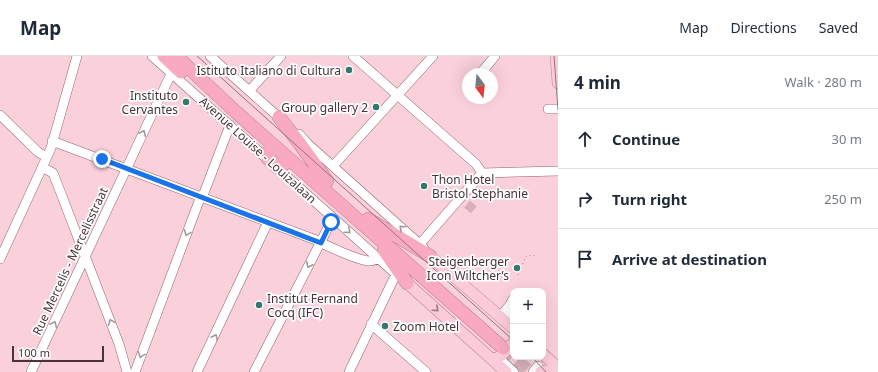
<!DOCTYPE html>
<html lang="en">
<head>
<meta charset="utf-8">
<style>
  :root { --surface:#fff; --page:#f2f2f3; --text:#1f2937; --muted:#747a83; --line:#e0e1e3 }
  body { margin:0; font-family:"Noto Sans",sans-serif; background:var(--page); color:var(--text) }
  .controls { position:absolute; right:12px; bottom:12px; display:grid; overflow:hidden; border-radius:8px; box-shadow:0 4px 16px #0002 }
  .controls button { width:36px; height:36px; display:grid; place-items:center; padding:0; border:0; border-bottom:1px solid var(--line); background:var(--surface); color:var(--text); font:20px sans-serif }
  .compass { position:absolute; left:462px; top:12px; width:36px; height:36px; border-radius:50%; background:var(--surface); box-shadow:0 4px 16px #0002; rotate:165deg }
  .scale { position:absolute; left:12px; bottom:10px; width:92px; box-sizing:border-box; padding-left:4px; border:2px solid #473338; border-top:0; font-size:11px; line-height:14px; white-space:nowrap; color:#473338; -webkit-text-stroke:3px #fefefe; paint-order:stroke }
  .stop { position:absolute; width:12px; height:12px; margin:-9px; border:3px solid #1a73e8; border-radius:50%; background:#fff }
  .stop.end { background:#1a73e8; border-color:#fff; box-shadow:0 1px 4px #0008 }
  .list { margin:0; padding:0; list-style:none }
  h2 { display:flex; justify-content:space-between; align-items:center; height:52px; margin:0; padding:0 16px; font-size:17px }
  h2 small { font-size:13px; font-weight:400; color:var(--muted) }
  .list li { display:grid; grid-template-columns:26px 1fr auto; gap:12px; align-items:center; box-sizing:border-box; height:60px; padding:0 16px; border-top:1px solid var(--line) }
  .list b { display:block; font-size:15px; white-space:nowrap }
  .list em { font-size:13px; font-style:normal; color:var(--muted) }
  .icon { flex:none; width:22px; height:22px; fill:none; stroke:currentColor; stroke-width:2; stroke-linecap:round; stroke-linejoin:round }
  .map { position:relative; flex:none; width:558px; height:316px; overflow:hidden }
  header { display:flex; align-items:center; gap:24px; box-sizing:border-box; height:56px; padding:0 20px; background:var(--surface); border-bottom:1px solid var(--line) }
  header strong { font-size:19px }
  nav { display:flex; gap:22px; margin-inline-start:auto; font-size:14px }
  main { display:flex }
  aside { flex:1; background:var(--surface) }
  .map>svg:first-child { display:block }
  .water { fill:#1895db }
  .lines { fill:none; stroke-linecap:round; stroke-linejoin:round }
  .minor-tunnel { stroke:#d6b1ba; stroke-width:9; stroke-dasharray:9 4.5; stroke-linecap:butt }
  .highway-tunnel { stroke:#d6b1ba; stroke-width:13; stroke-dasharray:13 6; stroke-linecap:butt }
  .minor-casing { stroke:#8f626e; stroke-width:10 }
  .major-casing { stroke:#bb8090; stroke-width:12 }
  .highway-casing { stroke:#bb8090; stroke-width:14 }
  .path { stroke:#9e7f87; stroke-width:1; stroke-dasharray:1 3; stroke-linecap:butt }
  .minor { stroke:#fff; stroke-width:9 }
  .major { stroke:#fbcbd9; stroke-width:11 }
  .highway { stroke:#f9a9c0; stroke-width:13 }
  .tram { stroke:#92757d; stroke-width:1 }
  .oneway { stroke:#a3999c }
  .oneway2 { stroke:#987780 }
  .route { stroke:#1a73e8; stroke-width:5 }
  .poi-dot { fill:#33786d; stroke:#fefefe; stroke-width:1.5 }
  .labels { text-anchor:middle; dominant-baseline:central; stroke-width:3.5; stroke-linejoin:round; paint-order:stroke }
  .poi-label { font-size:12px; fill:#473338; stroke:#fefefe; text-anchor:end }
  .street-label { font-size:12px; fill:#473338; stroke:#fefefe }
</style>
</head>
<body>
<header>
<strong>Map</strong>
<nav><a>Map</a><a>Directions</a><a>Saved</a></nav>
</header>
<main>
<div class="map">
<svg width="558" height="316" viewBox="0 0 558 316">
  <rect width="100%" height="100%" fill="#fad0db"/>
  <!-- water -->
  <path class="water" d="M514,301H521L529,308L526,312Z"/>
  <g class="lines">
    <!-- minor-tunnel -->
    <path class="minor-tunnel" d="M467,148L475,155
      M454,210L458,206"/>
    <!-- highway-tunnel -->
    <path class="highway-tunnel" d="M503,292L530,316"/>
    <defs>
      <path id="minor" d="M152,0L397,219
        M210,0L283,65
        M353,0L476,108L482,117
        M480,18L495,0
        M249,35L281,0
        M548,53H558
        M0,59L38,96L46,101
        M299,78L308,88L423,191
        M52,85L316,184C327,190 357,204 369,205C373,205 375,204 378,202
        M333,110L433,0
        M42,111L53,117L60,135L119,288L127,316
        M482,117L558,115
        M420,188L482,117
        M0,203L51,92L77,0
        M500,261L510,249L513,243
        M505,266L513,257
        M371,268L426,316
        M502,305L514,316
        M31,316L169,22L173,18
        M135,316L199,145L204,137L230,69
        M197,316L268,166
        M254,316L333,162
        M349,316L396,218
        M533,316L538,310"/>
      <path id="major" d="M556,0L558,27
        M430,200L513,272
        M407,227L506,316
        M543,298L552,306L558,315
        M492,303C502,302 507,294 513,287
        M541,316L552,314L558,316"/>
      <path id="highway" d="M164,0L181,16
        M176,0L237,57L503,292
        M279,61L300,88L327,125
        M268,103L269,95
        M276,110L284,108
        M368,163L430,200
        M384,194L407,227"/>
    </defs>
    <!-- minor casing -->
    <use href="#minor" class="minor-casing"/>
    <!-- major casing -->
    <use href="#major" class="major-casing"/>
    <!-- highway casing -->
    <use href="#highway" class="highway-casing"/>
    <!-- path -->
    <path class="path" d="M518,219L526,200L536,199"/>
    <!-- minor -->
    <use href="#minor" class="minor"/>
    <!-- major -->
    <use href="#major" class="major"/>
    <!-- highway -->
    <use href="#highway" class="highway"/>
    <!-- tram -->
    <path class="tram" d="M197,0L513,284
      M554,0L558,54
      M532,301L546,316"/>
  </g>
  <!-- one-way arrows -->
  <defs><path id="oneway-chevron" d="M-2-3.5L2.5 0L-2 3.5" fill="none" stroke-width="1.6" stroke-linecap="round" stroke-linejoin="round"/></defs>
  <g class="oneway">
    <use href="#oneway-chevron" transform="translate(143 77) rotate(-65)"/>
    <use href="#oneway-chevron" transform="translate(402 172) rotate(-138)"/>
    <use href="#oneway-chevron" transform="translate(348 175) rotate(42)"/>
    <use href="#oneway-chevron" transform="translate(187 177) rotate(111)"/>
    <use href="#oneway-chevron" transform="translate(309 209) rotate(117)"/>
    <use href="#oneway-chevron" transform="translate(111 266) rotate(-112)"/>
    <use href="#oneway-chevron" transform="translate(54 268) rotate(-65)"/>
    <use href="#oneway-chevron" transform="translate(215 281) rotate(-64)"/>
    <use href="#oneway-chevron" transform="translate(141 299) rotate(111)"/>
  </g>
  <use class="oneway2" href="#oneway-chevron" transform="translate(436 253) rotate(42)"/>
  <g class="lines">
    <!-- route -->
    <path class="route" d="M102,103L321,187L331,166"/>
  </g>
  <!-- markers -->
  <g class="poi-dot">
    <circle cx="349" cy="14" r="4"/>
    <circle cx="186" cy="46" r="4"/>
    <circle cx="376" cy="51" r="4"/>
    <circle cx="424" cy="130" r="4"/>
    <circle cx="517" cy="212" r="4"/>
    <circle cx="259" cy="249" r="4"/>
    <circle cx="385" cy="270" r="4"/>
  </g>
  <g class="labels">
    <!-- poi labels -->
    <g class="poi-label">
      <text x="341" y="14">Istituto Italiano di Cultura</text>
      <text x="178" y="39">Instituto<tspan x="178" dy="14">Cervantes</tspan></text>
      <text x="368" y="51">Group gallery 2</text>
      <text x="432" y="123" text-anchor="start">Thon Hotel<tspan x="432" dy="14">Bristol Stephanie</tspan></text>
      <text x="509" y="205">Steigenberger<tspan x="509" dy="14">Icon Wiltcher’s</tspan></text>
      <text x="267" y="242" text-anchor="start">Institut Fernand<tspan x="267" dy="14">Cocq (IFC)</tspan></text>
      <text x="393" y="270" text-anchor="start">Zoom Hotel</text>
    </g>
    <!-- street labels -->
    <g class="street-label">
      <text transform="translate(258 94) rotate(42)">Avenue Louise - Louizalaan</text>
      <text transform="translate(70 205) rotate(-65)">Rue Mercelis - Mercelisstraat</text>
    </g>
  </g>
</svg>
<div class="controls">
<button>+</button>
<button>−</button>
</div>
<svg class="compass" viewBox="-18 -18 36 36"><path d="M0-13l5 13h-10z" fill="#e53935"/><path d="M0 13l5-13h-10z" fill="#747a83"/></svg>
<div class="scale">100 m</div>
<div class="stop" style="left:331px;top:166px"></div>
<div class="stop end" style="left:102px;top:103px"></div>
</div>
<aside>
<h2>4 min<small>Walk · 280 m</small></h2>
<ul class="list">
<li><svg class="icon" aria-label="ahead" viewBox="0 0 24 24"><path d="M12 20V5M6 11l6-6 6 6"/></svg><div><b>Continue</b></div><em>30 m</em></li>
<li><svg class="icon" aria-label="right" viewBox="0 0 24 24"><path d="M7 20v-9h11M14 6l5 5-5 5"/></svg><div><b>Turn right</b></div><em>250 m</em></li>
<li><svg class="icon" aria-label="arrive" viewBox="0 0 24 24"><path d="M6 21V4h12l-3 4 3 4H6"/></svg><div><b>Arrive at destination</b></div></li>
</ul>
</aside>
</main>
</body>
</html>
